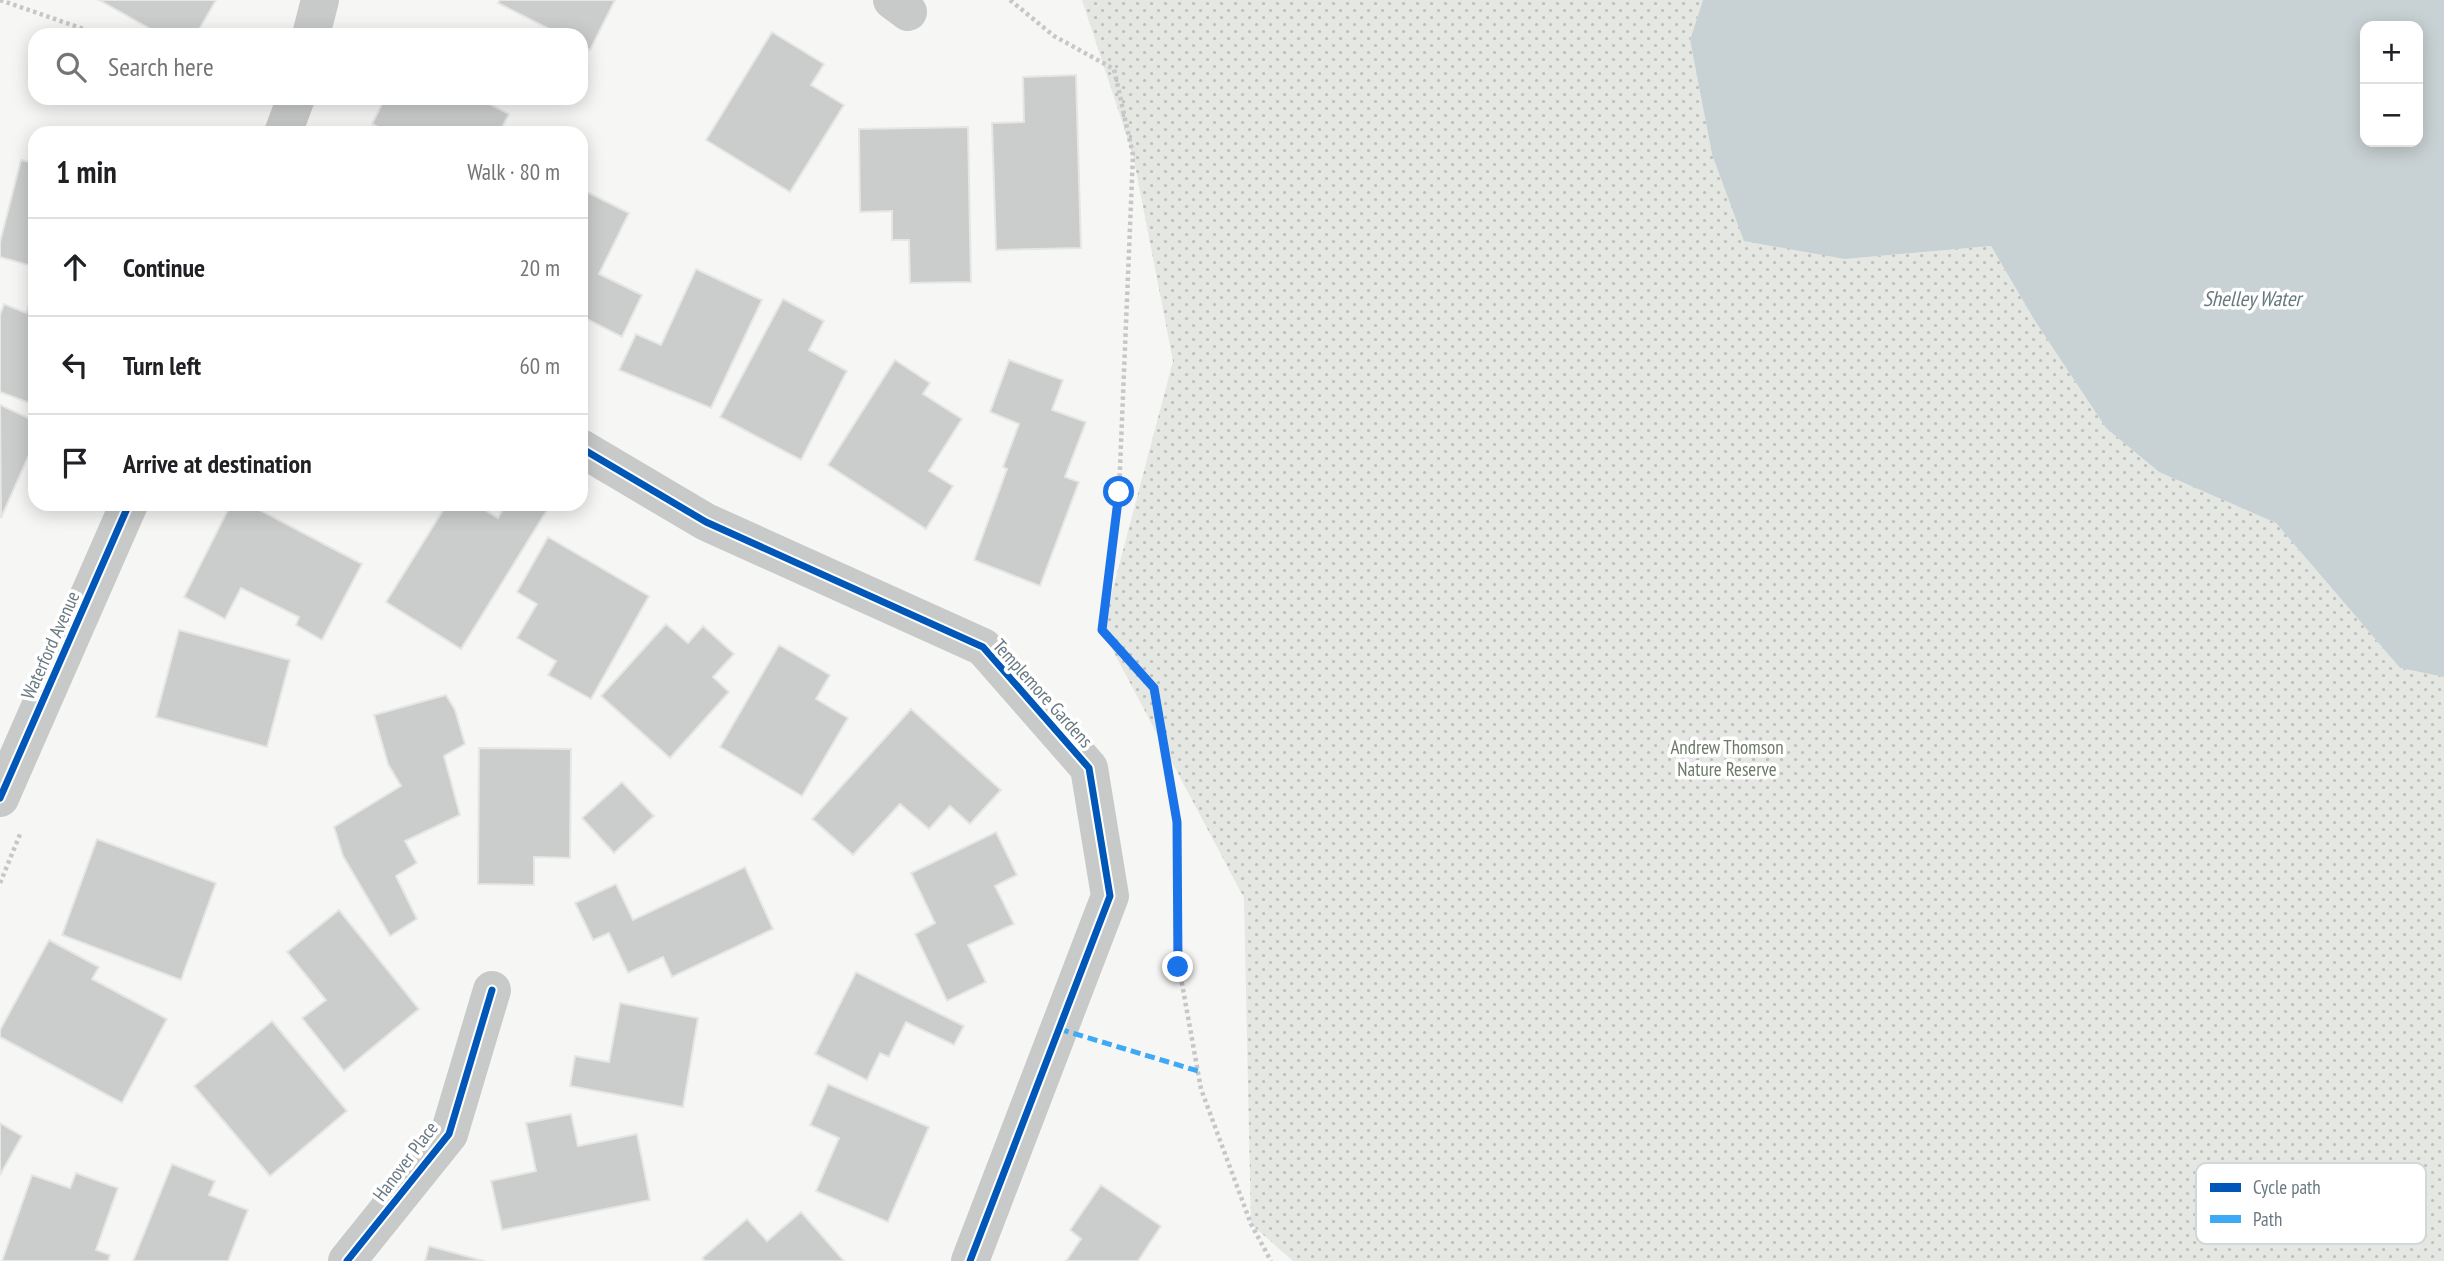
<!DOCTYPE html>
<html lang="en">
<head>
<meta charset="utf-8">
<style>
  :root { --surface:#fff; --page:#f6f6f6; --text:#202124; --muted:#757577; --line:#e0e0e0 }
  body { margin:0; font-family:"PT Sans Narrow",sans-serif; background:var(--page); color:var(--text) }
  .controls { position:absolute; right:21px; top:21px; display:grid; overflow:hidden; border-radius:14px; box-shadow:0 4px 18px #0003 }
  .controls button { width:63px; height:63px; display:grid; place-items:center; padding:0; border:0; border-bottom:2px solid var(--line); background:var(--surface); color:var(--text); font:35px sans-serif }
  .stop { position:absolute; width:21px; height:21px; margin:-16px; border:5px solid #1a73e8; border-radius:50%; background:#fff }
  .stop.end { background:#1a73e8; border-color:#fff; box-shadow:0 2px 7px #0008 }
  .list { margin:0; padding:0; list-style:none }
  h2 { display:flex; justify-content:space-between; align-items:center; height:91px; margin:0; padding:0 28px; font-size:30px }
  h2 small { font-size:23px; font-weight:400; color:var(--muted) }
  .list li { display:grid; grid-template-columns:46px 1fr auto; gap:21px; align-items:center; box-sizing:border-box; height:98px; padding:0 28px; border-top:2px solid var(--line) }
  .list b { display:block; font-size:26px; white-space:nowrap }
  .list em { font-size:23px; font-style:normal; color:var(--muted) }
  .icon { flex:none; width:38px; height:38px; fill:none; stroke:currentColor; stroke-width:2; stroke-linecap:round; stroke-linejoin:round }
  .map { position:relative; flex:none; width:2444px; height:1261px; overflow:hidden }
  .search { position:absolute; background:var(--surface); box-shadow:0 4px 18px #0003; left:28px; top:28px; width:560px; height:77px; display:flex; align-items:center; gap:18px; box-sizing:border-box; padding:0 24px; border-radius:21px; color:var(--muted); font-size:26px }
  .panel { position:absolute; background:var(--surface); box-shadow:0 4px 18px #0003; left:28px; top:126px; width:560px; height:385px; border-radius:21px }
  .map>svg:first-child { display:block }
  .park { fill:url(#park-dots) }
  .water { fill:#c8d1d3; fill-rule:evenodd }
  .building { fill:#cbcdcd; stroke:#e6e6e4; stroke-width:2 }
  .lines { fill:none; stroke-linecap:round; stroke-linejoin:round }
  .path { stroke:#c6c7c8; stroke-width:4.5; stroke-dasharray:3.5 3.5; stroke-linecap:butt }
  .minor { stroke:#c8caca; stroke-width:38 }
  .tertiary { stroke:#c8caca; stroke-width:38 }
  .quiet { stroke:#3fa9f5; stroke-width:5; stroke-dasharray:10 5; stroke-linecap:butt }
  .cycleway-casing { stroke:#fff; stroke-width:11 }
  .cycleway { stroke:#0057b8; stroke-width:7 }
  .route { stroke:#1a73e8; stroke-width:9 }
  .labels { text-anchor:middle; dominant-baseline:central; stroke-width:7; stroke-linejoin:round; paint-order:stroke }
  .street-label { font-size:19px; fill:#697982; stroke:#fff }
  .park-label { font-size:19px; fill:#6c7a67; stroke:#fff }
  .water-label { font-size:21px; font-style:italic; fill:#65797e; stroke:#fff }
  .key { fill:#fff; stroke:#d2d7da; stroke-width:2 }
  .key-label { font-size:19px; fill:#697982 }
</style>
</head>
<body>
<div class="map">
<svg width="2444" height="1261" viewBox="0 0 2444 1261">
  <defs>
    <pattern id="park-dots" width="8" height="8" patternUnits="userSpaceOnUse" patternTransform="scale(1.75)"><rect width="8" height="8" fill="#e5e7e3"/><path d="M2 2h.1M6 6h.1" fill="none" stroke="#bec0bd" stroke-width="1.8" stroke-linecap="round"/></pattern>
  </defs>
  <rect width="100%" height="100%" fill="#f6f6f5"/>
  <!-- park -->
  <path class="park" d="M1082,0H1703L1690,40L1712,154L1845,259L1991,246L2035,321L2106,428L2159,472L2276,523L2400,668L2444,677V1261H1293L1251,1224L1244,898L1102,630L1173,361L1133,155Z"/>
  <!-- water -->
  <path class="water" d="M1703,0H2444V677L2400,668L2276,523L2159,472L2106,428L2035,321L1991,246L1845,259L1744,241L1712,154L1690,40ZM2365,26H2418V142H2365Z"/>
  <!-- building -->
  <path class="building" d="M99,0H216L196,35H161Z
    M500,0H615L590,50L581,45V35H561L498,3Z
    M772,32L824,64L811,85L844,105L790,192L706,140Z
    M1076,75L1081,248L996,250L992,123L1024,122L1023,77Z
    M385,98H478L509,114L499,133H389L372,124Z
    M968,127L971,282L910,283L909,240H892V211L860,212L859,129Z
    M21,160L35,163V267L0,257V242Z
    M581,189L629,213L599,274L642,295L622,337L581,316Z
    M696,269L762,300L711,408L619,370L636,334L661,345Z
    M33,293L35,294V405L0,392V315L4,304L26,313Z
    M783,299L824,321L809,350L847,371L801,460L720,417Z
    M895,360L930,383L923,394L962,419L929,471L953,486L926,529L828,465Z
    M1009,360L1063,380L1052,410L1086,422L1065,477L1079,482L1040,586L974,560L1007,469L1003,467L1019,424L990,412Z
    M0,405L35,421V460L28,457L1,518Z
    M231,504H248L362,564L322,640L296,625L299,617L241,588L225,619L184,597Z
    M447,504H475L498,518L506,504H537L547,510L461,649L386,602Z
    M548,537L649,596L591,699L548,675L556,661L517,638L537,604L517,592Z
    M666,624L688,643L703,626L734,654L713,677L729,692L670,758L601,696Z
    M179,630L290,660L267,747L156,717Z
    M779,645L830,675L816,699L848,718L802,796L720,747Z
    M446,695L455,710L465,744L444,756L460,815L405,841L417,863L396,876L417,919L390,936L343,856L334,827L401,786L388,764L374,715Z
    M911,709L1001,790L970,824L950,806L929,829L900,804L853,855L812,819Z
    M479,748L571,749L570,858L534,857V885L478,884Z
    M622,782L654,816L614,853L582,818Z
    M996,832L1017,875L995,886L1014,924L968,945L986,982L947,1001L915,934L935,923L911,873Z
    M97,839L216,883L181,980L62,935Z
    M745,867L773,929L672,977L663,957L628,973L609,933L593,940L575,903L616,884L633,920Z
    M339,910L419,1009L344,1071L302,1018L326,1000L287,952Z
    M49,940L99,967L92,979L167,1019L122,1103L0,1037V1030Z
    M856,972L964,1026L954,1045L906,1022L889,1057L880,1053L867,1080L815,1054Z
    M620,1003L698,1018L683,1107L570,1086L575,1056L609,1062Z
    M272,1021L347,1111L270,1176L194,1086Z
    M828,1084L929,1127L888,1222L816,1191L839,1138L810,1125Z
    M571,1114L578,1146L637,1134L650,1200L502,1230L491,1181L536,1171L526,1123Z
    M0,1123L22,1136L0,1175Z
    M172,1164L215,1181L209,1195L248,1210L228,1261H133Z
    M76,1173L118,1188L96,1250L110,1255L108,1261H2L32,1175L70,1188Z
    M1101,1185L1161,1226L1138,1261H1066L1081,1239L1070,1230Z
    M801,1212L844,1261H705L702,1258L747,1219L767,1241Z
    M429,1246L484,1261H425Z"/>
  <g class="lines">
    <!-- path -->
    <path class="path" d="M0,0L101,35
      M1010,0L1054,36L1114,69L1133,155L1119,492L1102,630L1154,688L1177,822L1179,967L1201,1089L1251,1224L1271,1261
      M0,883L21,832"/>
    <!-- minor -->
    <path class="minor" d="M892,0L908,12
      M581,448L706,522L983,647L1089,768L1110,896L970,1261
      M347,1261L449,1134L492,990"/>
    <!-- tertiary -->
    <path class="tertiary" d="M311,35L320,0
      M283,133L296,98
      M0,798L129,504"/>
    <!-- quiet -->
    <path class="quiet" d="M1059,1029L1198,1071"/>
    <defs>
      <path id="cycleway" d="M581,448L706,522L983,647L1089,768L1110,896L970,1261
        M0,798L129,504
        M347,1261L449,1134L492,990"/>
    </defs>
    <!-- cycleway casing -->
    <use href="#cycleway" class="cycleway-casing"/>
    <!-- cycleway -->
    <use href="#cycleway" class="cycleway"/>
  </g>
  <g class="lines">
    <!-- route -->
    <path class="route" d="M1119,492L1102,630L1154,688L1177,822L1178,967"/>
  </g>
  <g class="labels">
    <!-- street labels -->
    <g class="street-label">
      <text transform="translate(50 645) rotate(-66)">Waterford Avenue</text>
      <text transform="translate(1043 693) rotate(48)">Templemore Gardens</text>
      <text transform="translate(405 1161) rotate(-53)">Hanover Place</text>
    </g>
    <!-- park labels -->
    <g class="park-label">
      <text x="1727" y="747">Andrew Thomson<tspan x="1727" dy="22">Nature Reserve</tspan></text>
    </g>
    <!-- water labels -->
    <g class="water-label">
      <text x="2252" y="298">Shelley Water</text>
    </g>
  </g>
  <!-- legend -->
  <rect x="2196" y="1163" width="230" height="81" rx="10" class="key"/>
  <rect x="2210" y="1183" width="31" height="9" fill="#0057b8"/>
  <rect x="2210" y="1215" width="31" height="8" fill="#3fa9f5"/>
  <g class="key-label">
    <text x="2253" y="1194">Cycle path</text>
    <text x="2253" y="1226">Path</text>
  </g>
</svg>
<div class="controls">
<button>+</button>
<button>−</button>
</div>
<div class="stop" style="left:1119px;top:492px"></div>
<div class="stop end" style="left:1178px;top:967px"></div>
<div class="search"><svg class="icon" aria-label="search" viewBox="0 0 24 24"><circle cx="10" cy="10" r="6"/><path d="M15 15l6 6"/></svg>Search here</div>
<section class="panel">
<h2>1 min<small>Walk · 80 m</small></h2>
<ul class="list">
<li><svg class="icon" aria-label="ahead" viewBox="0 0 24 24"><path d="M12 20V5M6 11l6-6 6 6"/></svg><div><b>Continue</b></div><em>20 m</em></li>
<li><svg class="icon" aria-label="left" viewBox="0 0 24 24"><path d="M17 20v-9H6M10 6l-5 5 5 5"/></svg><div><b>Turn left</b></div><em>60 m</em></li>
<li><svg class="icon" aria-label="arrive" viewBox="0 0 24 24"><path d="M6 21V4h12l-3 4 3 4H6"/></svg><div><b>Arrive at destination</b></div></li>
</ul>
</section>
</div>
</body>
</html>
